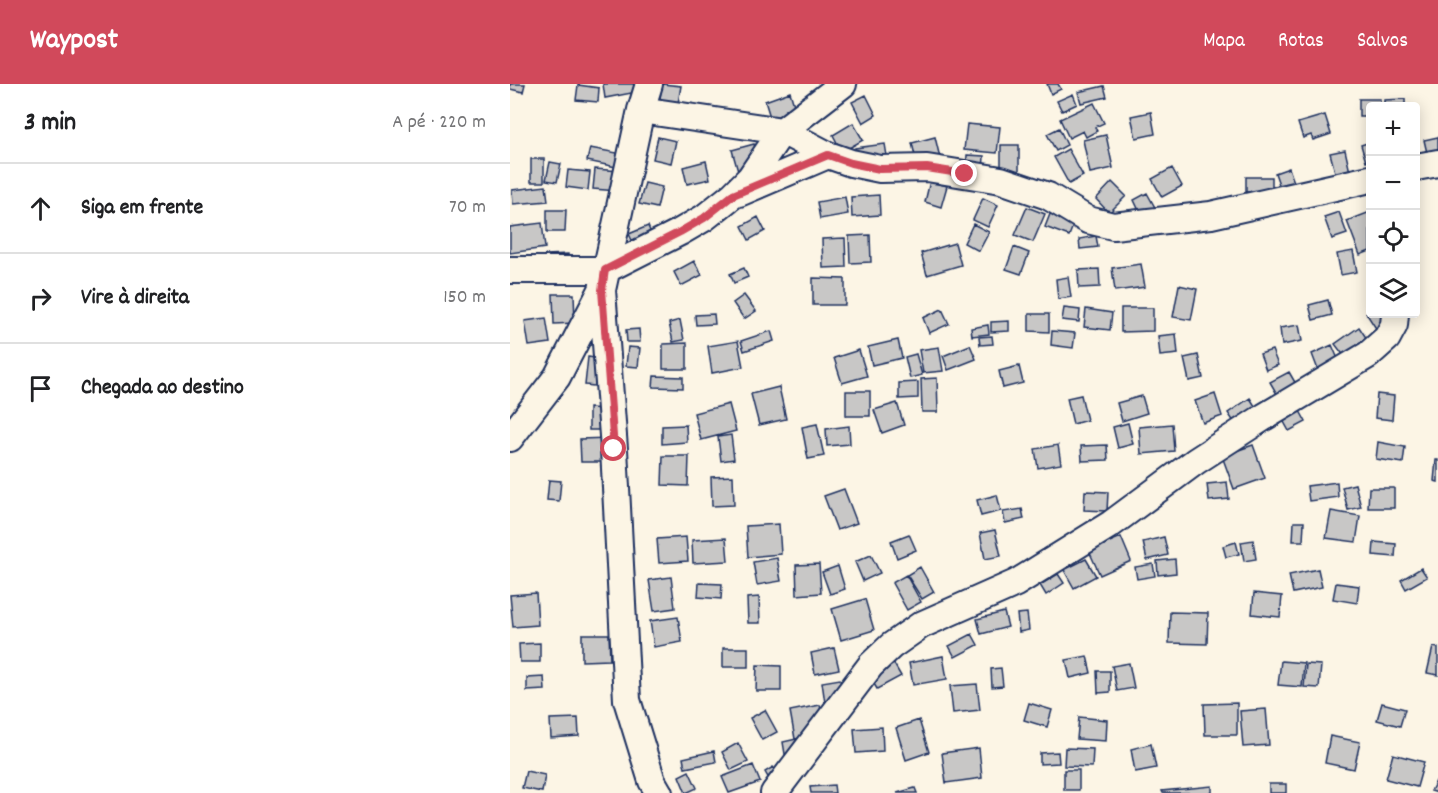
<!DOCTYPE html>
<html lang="pt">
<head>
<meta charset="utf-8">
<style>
  :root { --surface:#fff; --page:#f2f2f2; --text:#202124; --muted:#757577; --line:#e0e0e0; --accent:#d1495b }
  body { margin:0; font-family:Dekko,sans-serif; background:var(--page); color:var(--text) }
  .controls { position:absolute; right:18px; top:18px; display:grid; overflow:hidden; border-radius:6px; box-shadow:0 3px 15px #0003 }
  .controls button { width:54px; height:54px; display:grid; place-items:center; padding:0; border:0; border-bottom:2px solid var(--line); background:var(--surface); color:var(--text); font:30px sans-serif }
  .stop { position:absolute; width:18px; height:18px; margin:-14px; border:4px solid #d1495b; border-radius:50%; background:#fff }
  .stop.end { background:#d1495b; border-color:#fff; box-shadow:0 2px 6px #0008 }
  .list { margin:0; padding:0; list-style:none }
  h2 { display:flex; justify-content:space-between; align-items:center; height:78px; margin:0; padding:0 24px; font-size:26px }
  h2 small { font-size:20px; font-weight:400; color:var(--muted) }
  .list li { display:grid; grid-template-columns:39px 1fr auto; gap:18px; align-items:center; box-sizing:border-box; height:90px; padding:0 24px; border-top:2px solid var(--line) }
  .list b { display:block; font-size:22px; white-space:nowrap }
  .list em { font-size:20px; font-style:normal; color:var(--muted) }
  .icon { flex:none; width:33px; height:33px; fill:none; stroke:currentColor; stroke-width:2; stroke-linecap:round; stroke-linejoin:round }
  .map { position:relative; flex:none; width:928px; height:709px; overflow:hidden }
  header { display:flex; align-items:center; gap:36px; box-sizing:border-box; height:84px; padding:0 30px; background:var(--accent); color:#fff }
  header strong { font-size:28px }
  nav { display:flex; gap:33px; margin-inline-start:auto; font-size:21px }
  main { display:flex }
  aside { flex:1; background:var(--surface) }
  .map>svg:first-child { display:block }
  .building { fill:#c8c7c6; stroke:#1b2f5e; stroke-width:1.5 }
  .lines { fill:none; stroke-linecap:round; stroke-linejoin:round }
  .minor-casing { stroke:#1b2f5e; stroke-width:30 }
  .minor { stroke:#fcf5e5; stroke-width:26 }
  .route { stroke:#d1495b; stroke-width:8 }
</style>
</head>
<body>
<header>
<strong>Waypost</strong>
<nav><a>Mapa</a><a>Rotas</a><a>Salvos</a></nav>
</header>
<main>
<aside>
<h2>3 min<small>A pé · 220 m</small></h2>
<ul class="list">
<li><svg class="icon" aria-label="ahead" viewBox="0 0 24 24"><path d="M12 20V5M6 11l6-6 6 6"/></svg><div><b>Siga em frente</b></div><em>70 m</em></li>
<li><svg class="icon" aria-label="right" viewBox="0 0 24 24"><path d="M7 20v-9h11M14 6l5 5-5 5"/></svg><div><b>Vire à direita</b></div><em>150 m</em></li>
<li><svg class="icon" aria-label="arrive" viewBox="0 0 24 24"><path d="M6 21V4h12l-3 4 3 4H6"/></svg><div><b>Chegada ao destino</b></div></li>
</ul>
</aside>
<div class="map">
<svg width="928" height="709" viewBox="0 0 928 709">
  <rect width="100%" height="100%" fill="#fcf5e5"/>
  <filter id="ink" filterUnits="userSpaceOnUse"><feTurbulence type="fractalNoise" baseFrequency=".0167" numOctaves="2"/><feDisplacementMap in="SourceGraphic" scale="12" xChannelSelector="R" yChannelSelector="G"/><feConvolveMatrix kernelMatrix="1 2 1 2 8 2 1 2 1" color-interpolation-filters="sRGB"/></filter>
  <g filter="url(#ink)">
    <!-- building -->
    <path class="building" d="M0,0H15L13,8L0,5Z
      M93,0H126L127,8L95,14Z
      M152,0L171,2L167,25L149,22Z
      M537,0H548L551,5L541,10Z
      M68,1L89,4L88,18L66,16Z
      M594,2L597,13L571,19L568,8Z
      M280,8L290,41L265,49L255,17Z
      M563,10L567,20L552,27L547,17Z
      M356,11L366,31L353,39L342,18Z
      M849,15H870V22H860V32H849Z
      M895,15V22H874V16Z
      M584,19L594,39L585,43L587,47L576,53L573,47L559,54L550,35Z
      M641,28L645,50L626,54L621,32Z
      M815,31L821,50L803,56L801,51L793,54L788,39Z
      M343,39L353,56L332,68L323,51Z
      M457,40L490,43L487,69L454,66Z
      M549,44L557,61L546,67L537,50Z
      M596,51L603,84L580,89L573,56Z
      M148,53L166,57L161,79L143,75Z
      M425,53L430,74L407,80L402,59Z
      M928,53V66L917,69L914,56Z
      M860,58V77L856,78L851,61Z
      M244,60L251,84L229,91L222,66Z
      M375,60L377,72L346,75L345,64Z
      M491,61H509V88H491Z
      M80,64L118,71L116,85L77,77Z
      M558,65L573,92L559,100L544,73Z
      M835,66L840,88L826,92L820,69Z
      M457,71L474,72L473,88L456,87Z
      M21,75H34V98H21Z
      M196,77L200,95L177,100L173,83Z
      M40,78L51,80L47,98L36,96Z
      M662,84L672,102L652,113L642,95Z
      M779,84L785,101L771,106L765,89Z
      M85,85L110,87L108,107L83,105Z
      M58,86L80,88L78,106L56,103Z
      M736,93H762V108H736Z
      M420,97L437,102L431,123L415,118Z
      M602,98L616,112L599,129L586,115Z
      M135,99L152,103L147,124L129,120Z
      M36,102L38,117L3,120L2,106Z
      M637,109L647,127L633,135L624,116Z
      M369,111L370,131L342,133L341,113Z
      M335,113L338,130L310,135L307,118Z
      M473,114L488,121L478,143L463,136Z
      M517,123L535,130L523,158L505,151Z
      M542,125L566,134L559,152L535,143Z
      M37,126H56L55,148H37Z
      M829,128L837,150L822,155L814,133Z
      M860,128V167L850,171L837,137Z
      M248,133L255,147L239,156L232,142Z
      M32,139L35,164L0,169V143Z
      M463,140L479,148L469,167L454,159Z
      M138,142L144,157L126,165L119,150Z
      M360,151L361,178L340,179L339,152Z
      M586,152L588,163L570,165L569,155Z
      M335,154L336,183L313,184L312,155Z
      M445,159L451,181L417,191L411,169Z
      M504,163L519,169L511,190L496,185Z
      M843,167L847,188L831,191L827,170Z
      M58,170L59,184L37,185L36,171Z
      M184,177L192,191L171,202L164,188Z
      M631,180L635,203L605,207L602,184Z
      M234,184L238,193L224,199L220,190Z
      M589,185L590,203L569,204L568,186Z
      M558,193L561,213L548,215L546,195Z
      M303,194L335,195V221H303Z
      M669,201L687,205L681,236L663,233Z
      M43,210H64L65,239L44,240Z
      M234,211L246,227L234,235L223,219Z
      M818,216L822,231L803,236L799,221Z
      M554,224L570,226L569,238L552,236Z
      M611,224H643V247L611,248Z
      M432,225L439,240L419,249L413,234Z
      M576,225L602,229L600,246L574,243Z
      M860,226V230H881L884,236L867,246L856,229Z
      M204,230L205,240L186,241L185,231Z
      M519,230H539V248L519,247Z
      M36,234L40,259L19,262L15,237Z
      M170,236L174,256L163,258L159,239Z
      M499,237V247L481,248V238Z
      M478,241L479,250L462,252L461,244Z
      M789,241L792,257L772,261L770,244Z
      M849,243L861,261L838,277L825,260Z
      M129,245L130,258H117L116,246Z
      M261,247L264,257L234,267L231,257Z
      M542,247L565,249L563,264L541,261Z
      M666,250L668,270L650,272L648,252Z
      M482,252L483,260L470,261L469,253Z
      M388,256L392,274L362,281L358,263Z
      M228,257L233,283L202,289L198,262Z
      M177,259V285H153V260Z
      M460,261L466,275L438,286L433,272Z
      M822,261L831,282L810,291L802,270Z
      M118,263L130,264L128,283L116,282Z
      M429,263L433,287L413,289L409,266Z
      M349,266L357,292L332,299L324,274Z
      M762,266L768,281L756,286L750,270Z
      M406,270L412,291L400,294L395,273Z
      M688,271L693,294L679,297L674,274Z
      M78,273L106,277L103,304L75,301Z
      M509,282L513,299L493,304L489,287Z
      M779,288L790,307L771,317L760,298Z
      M144,292L173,293V304L143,303Z
      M427,294L428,328H412L411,295Z
      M408,298V314L389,315V299Z
      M269,303L276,335L249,341L241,310Z
      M336,307H360V332H336Z
      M705,310L712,332L693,339L685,317Z
      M867,310L884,312L882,336L865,334Z
      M571,311L577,336L563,340L557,314Z
      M632,312L637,329L612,337L607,319Z
      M740,314L750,330L728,344L718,329Z
      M387,319L394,341L372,349L364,326Z
      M219,320L226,347L191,356L184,329Z
      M79,324L97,325V346H79Z
      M790,327L796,338L779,347L773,336Z
      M618,339L623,360L608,364L603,343Z
      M307,340L314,372L298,375L292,343Z
      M662,340L664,367L631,370L629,343Z
      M176,341L177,358L152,360V342Z
      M339,342L340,360L317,362L316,345Z
      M221,351L224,375L211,377L208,353Z
      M99,354L100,378H71L70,355Z
      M868,358L895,363L893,379L866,375Z
      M548,361L551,380L528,384L525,365Z
      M597,361L598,376L572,377L571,362Z
      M743,361L755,394L724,405L712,372Z
      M153,372H179L178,402L152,401Z
      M926,376H928V398L924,397Z
      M223,392L224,421L202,422L201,393Z
      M39,396L51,397L49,417L37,416Z
      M717,398L719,415L699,417L697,400Z
      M827,398L828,413L799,417L797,402Z
      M845,400L851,423L838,426L832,403Z
      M859,404H884V424H858Z
      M334,405L347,439L327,446L314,412Z
      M575,407L598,408L597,427L574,426Z
      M487,411L491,427L471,432L467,416Z
      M512,425L514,435L495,439L493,428Z
      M821,427L850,432L846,458L816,454Z
      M784,438H794L793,457H783Z
      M269,440L271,470L238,473L236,442Z
      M485,446L491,472L475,475L470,449Z
      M399,450L406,466L387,474L381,457Z
      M176,453L178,477L149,479L147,455Z
      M611,453L621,477L590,491L579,467Z
      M654,453L658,471L637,476L633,458Z
      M216,454L218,477L183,479L182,456Z
      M743,456L746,475L734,477L731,458Z
      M726,458L729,470L716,473L713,462Z
      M864,458L886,460L885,473L863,471Z
      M361,471L370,489L353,497L345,478Z
      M267,474L271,497L247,501L243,478Z
      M576,475L586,492L564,504L554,486Z
      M665,475L666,489L648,491L647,477Z
      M309,480L311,509L287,511L286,481Z
      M643,480L645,492L627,495L625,483Z
      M328,482L335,505L320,510L312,488Z
      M410,483L424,508L412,515L397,491Z
      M911,484L917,493L896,505L891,496Z
      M808,485L812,503L783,509L779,491Z
      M548,490L554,499L536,511L530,501Z
      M396,491L411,518L397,526L382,499Z
      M161,493L165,524L144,527L139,496Z
      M189,499L212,500L211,515L188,513Z
      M826,499L849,502L847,519L823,515Z
      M26,509L28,541L3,543L0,511Z
      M744,509L772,512L770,533L742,530Z
      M249,513L250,539H238L237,514Z
      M355,515L364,546L331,556L322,525Z
      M494,528L498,543L471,550L467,535Z
      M660,528L698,529L697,560L659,559Z
      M517,529L519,546L509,548L507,530Z
      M168,533L172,558L144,563L140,537Z
      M72,550H99L100,576L72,577Z
      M462,550L468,561L445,573L439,562Z
      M30,559V578H10L9,560Z
      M923,563L928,564V591L917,589Z
      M213,564H238V583H213Z
      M324,564L329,585L305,590L301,569Z
      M433,572L437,595L403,601L399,579Z
      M577,572L581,589L560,594L556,576Z
      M771,577L794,579L792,603L768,601Z
      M619,579L624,604L607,607L602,582Z
      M384,580L391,592L367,605L360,593Z
      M796,580L811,581L809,604L794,603Z
      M247,581L271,582V607H246Z
      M491,584L493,602L482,603L481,585Z
      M587,587H600V608L588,609Z
      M34,593L35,606L17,607V594Z
      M330,595L334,623L316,626L312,598Z
      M467,600L470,626L443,629L440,602Z
      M519,619L542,626L537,643L514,636Z
      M727,619V651H695L694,620Z
      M872,619L895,625L890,642L867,636Z
      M310,621L316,649L285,655L280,627Z
      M756,625L759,661L733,663L730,627Z
      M255,626L267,648L252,656L240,634Z
      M569,633L597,636L596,657L567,655Z
      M68,634L69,652L41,654L40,635Z
      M409,636L419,668L396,676L386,644Z
      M372,643L373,667L346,669L344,645Z
      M820,652L850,658L844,685L815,679Z
      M295,653L276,676L273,658Z
      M228,659L238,678L221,686L212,668Z
      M641,660L646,684L625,688L621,665Z
      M469,664L472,694L436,699L432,669Z
      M555,664L583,665L582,683L554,682Z
      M204,667L206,678L175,684L173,674Z
      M548,668L549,679L530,680V669Z
      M883,670L914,678L907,703L876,695Z
      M243,681L250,698L219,709L212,693Z
      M263,683L276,705L267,709L255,688Z
      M554,686H569V706H554Z
      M16,687L35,691L32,708L12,704Z
      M179,687L187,704L176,709L169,692Z
      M926,697L928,698V709L921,707Z
      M759,700H776V709H759Z
      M324,701L325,709H301L300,703Z
      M702,702V709H653L652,707Z
      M405,704L407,709H387Z"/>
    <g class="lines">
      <defs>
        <path id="minor" d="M131,26L272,47L318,71L341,79L370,85L417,84L491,96L538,112L578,136L603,142L701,131L860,95
          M906,83L928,79
          M229,109L318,71
          M0,186H95L170,148L194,134L223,111L240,94L272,47L333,0
          M92,206L104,365L117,616L142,697L149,709
          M0,354L47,293L92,206L131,26L139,0
          M264,709L361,581L381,562L411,541L506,499L601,440L686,377L754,333L858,271L877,254L884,241L885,230"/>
      </defs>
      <!-- minor casing -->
      <use href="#minor" class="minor-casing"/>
      <!-- minor -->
      <use href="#minor" class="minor"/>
    </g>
  </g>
  <g class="lines" filter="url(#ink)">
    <!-- route -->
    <path class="route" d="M104,365L92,206L95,186L170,148L194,134L223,111L318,71L341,79L370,85L417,84L455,90"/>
  </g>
</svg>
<div class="controls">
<button>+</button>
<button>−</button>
<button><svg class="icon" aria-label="locate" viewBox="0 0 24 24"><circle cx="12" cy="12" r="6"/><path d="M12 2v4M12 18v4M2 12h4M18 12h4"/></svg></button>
<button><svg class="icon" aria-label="layers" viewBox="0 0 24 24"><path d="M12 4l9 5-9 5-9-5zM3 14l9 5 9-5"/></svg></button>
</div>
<div class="stop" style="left:104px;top:365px"></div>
<div class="stop end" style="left:455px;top:90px"></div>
</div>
</main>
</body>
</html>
